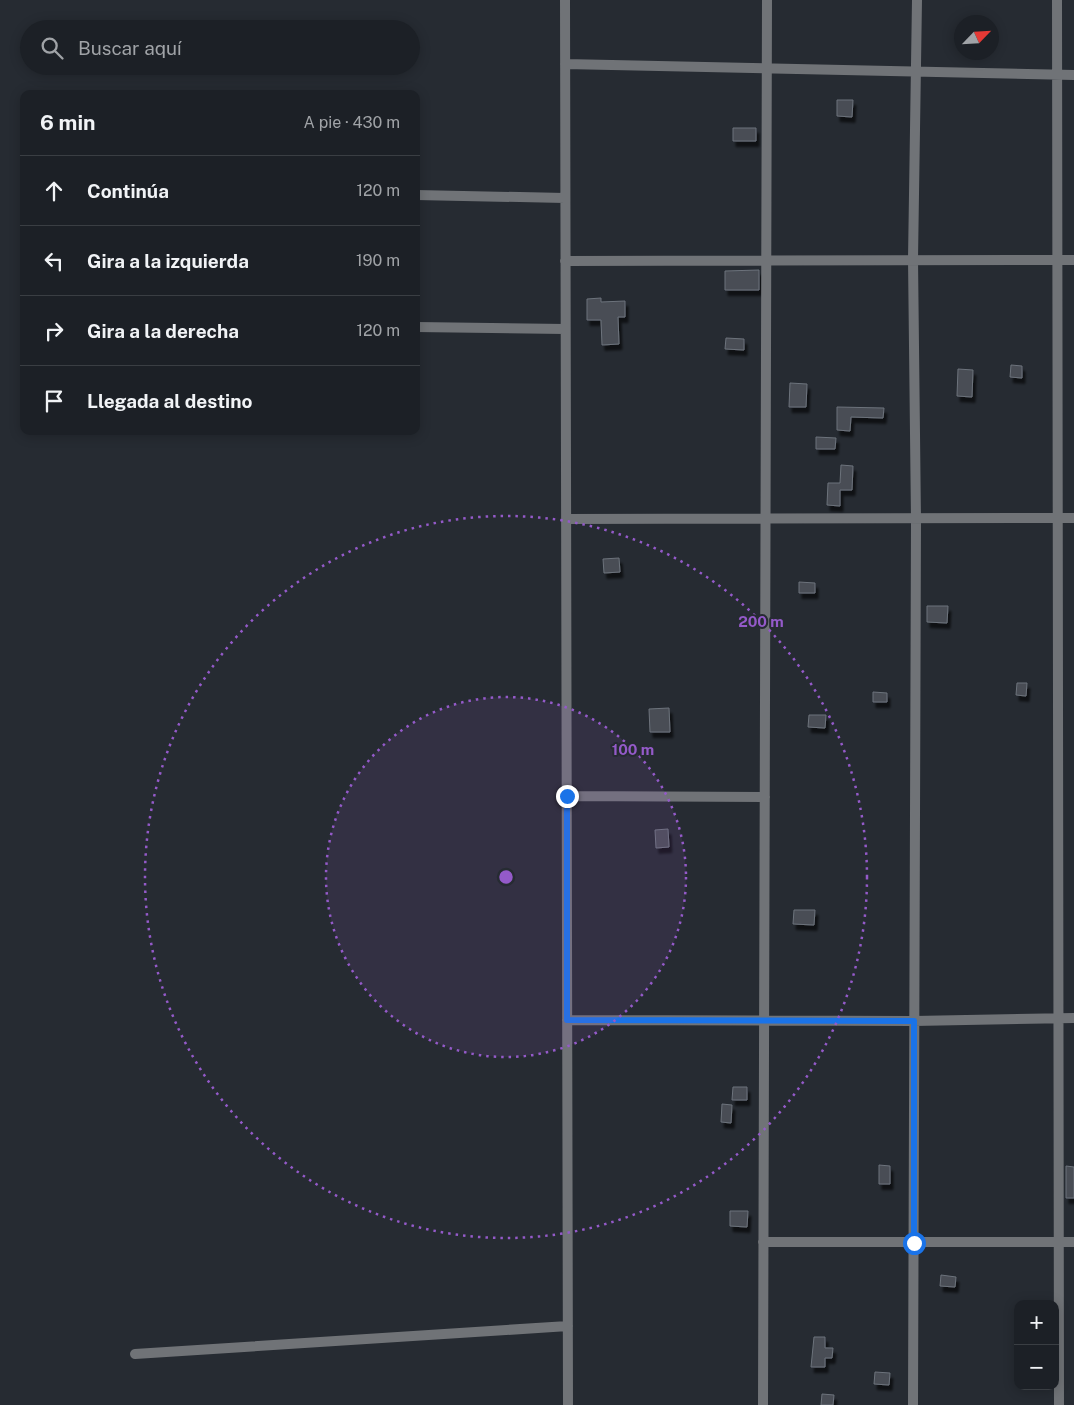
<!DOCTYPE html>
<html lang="es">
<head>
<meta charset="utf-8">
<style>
  :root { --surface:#1c2026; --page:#25282e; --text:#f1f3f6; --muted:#a0a3a7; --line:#3a3e43 }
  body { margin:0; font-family:"Public Sans",sans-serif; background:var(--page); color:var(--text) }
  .controls { position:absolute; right:15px; bottom:15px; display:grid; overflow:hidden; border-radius:10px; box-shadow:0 2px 12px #0003 }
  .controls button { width:45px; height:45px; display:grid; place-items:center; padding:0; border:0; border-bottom:1px solid var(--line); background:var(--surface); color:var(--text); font:25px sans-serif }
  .compass { position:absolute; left:954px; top:15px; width:45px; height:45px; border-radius:50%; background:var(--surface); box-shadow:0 2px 12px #0003; rotate:65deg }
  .stop { position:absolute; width:15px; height:15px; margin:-11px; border:4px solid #1a73e8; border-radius:50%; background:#fff }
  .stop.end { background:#1a73e8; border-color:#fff; box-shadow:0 1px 5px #0008 }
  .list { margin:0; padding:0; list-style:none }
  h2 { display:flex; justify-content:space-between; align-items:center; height:65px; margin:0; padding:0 20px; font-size:21px }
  h2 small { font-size:16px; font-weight:400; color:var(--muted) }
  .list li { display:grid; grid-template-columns:32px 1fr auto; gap:15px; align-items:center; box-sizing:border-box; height:70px; padding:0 20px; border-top:1px solid var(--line) }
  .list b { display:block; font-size:19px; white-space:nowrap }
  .list em { font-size:16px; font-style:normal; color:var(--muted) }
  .icon { flex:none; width:28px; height:28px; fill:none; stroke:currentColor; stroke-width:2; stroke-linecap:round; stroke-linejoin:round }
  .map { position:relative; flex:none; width:1074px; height:1405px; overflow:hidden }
  .search { position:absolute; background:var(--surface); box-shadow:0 2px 12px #0003; left:20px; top:20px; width:400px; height:55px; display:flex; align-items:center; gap:12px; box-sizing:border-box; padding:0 18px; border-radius:28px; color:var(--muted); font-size:19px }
  .panel { position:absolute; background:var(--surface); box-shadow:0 2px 12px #0003; left:20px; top:90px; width:400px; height:345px; border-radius:10px }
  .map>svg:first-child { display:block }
  .building { fill:#484d55; stroke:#6d737c; filter:url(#shadow) }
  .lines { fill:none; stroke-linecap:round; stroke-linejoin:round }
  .minor { stroke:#707377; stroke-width:10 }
  .route { stroke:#1a73e8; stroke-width:6 }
  .ring { fill:none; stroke:#945ac9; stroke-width:2.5; stroke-dasharray:2.5 5 }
  .centre { fill:#945ac9; stroke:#262b32; stroke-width:2.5 }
  .ring-label { font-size:15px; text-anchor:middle; font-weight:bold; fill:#945ac9; stroke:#262b32; stroke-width:4; stroke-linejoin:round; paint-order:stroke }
</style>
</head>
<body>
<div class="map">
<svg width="1074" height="1405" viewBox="0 0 1074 1405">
  <defs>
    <filter id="shadow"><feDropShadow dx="3" dy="5.5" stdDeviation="1" flood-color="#0009"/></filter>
  </defs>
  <rect width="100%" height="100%" fill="#262b32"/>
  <!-- building -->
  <path class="building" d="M837,100H853L852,117L837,116Z
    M733,128H756V141H733Z
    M759,270V290H725V271Z
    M601,298V302L625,301V317H618L619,344L602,345L601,320H587V299Z
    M726,338L744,339V350L725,349Z
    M1011,365L1022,366V378L1010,377Z
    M958,369L973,370L972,397L957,396Z
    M790,383L807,384L806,407H789Z
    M837,407L884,408L883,418L851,417L850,431L837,430Z
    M816,437L836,438L835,449H816Z
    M841,465L853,466L852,490H840V506L827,505L828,483H840Z
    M619,558L620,572L604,573L603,559Z
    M799,582L815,583V593H799Z
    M927,606H948L947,623L927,622Z
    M1017,683H1027L1026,696L1016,695Z
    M873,692L887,693V702H873Z
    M669,708L670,732H650L649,709Z
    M809,715H826L825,728L808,727Z
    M668,829L669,847L656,848L655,830Z
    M794,910H815L814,925L793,924Z
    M733,1087H747V1100H732Z
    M722,1104L732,1105L731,1123L721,1122Z
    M879,1165L890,1166V1184H879Z
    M1066,1166L1074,1167V1198H1066Z
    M730,1211H748L747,1227L730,1226Z
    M941,1275L956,1277L955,1287L940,1286Z
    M814,1337H825V1348H833L832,1358H825V1367H811Z
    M875,1372L890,1373L889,1385L874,1384Z
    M822,1394L834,1395L833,1405H821Z"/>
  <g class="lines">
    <!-- minor -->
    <path class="minor" d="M565,0L568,1405
      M1057,0L1059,1405
      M565,64L1074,75
      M416,195L565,198
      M565,261L1074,260
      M416,327L565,329
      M566,519L1074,518
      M567,796L765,797
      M567,1020L914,1021L1074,1018
      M763,1242H1074
      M135,1354L568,1326
      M763,1405L767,0
      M913,1405L916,520L913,259L917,0"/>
  </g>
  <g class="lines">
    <!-- route -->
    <path class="route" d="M567,796V1020L914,1021V1243"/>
  </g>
  <!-- distance rings -->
  <circle cx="506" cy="877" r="180" fill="#945ac9" fill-opacity=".12"/>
  <g class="ring">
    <circle cx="506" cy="877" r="180"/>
    <circle cx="506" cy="877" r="361"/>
  </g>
  <circle cx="506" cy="877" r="8" class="centre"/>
  <g class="ring-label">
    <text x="761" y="627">200 m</text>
    <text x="633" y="755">100 m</text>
  </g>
</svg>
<div class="controls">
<button>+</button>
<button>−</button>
</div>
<svg class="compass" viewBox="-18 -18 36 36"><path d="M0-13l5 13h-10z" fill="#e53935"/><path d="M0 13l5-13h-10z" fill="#a0a3a7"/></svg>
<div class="stop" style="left:914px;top:1243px"></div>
<div class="stop end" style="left:567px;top:796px"></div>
<div class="search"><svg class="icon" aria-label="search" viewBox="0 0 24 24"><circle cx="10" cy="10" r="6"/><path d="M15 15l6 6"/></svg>Buscar aquí</div>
<section class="panel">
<h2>6 min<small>A pie · 430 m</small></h2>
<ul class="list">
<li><svg class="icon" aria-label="ahead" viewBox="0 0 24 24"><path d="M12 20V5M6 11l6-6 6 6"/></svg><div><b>Continúa</b></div><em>120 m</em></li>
<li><svg class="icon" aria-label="left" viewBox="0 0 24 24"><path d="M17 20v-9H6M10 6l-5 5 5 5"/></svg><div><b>Gira a la izquierda</b></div><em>190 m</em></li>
<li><svg class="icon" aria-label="right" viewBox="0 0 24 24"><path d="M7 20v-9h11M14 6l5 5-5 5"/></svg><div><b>Gira a la derecha</b></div><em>120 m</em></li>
<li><svg class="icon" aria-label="arrive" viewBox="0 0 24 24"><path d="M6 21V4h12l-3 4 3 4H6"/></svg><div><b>Llegada al destino</b></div></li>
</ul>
</section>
</div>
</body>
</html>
